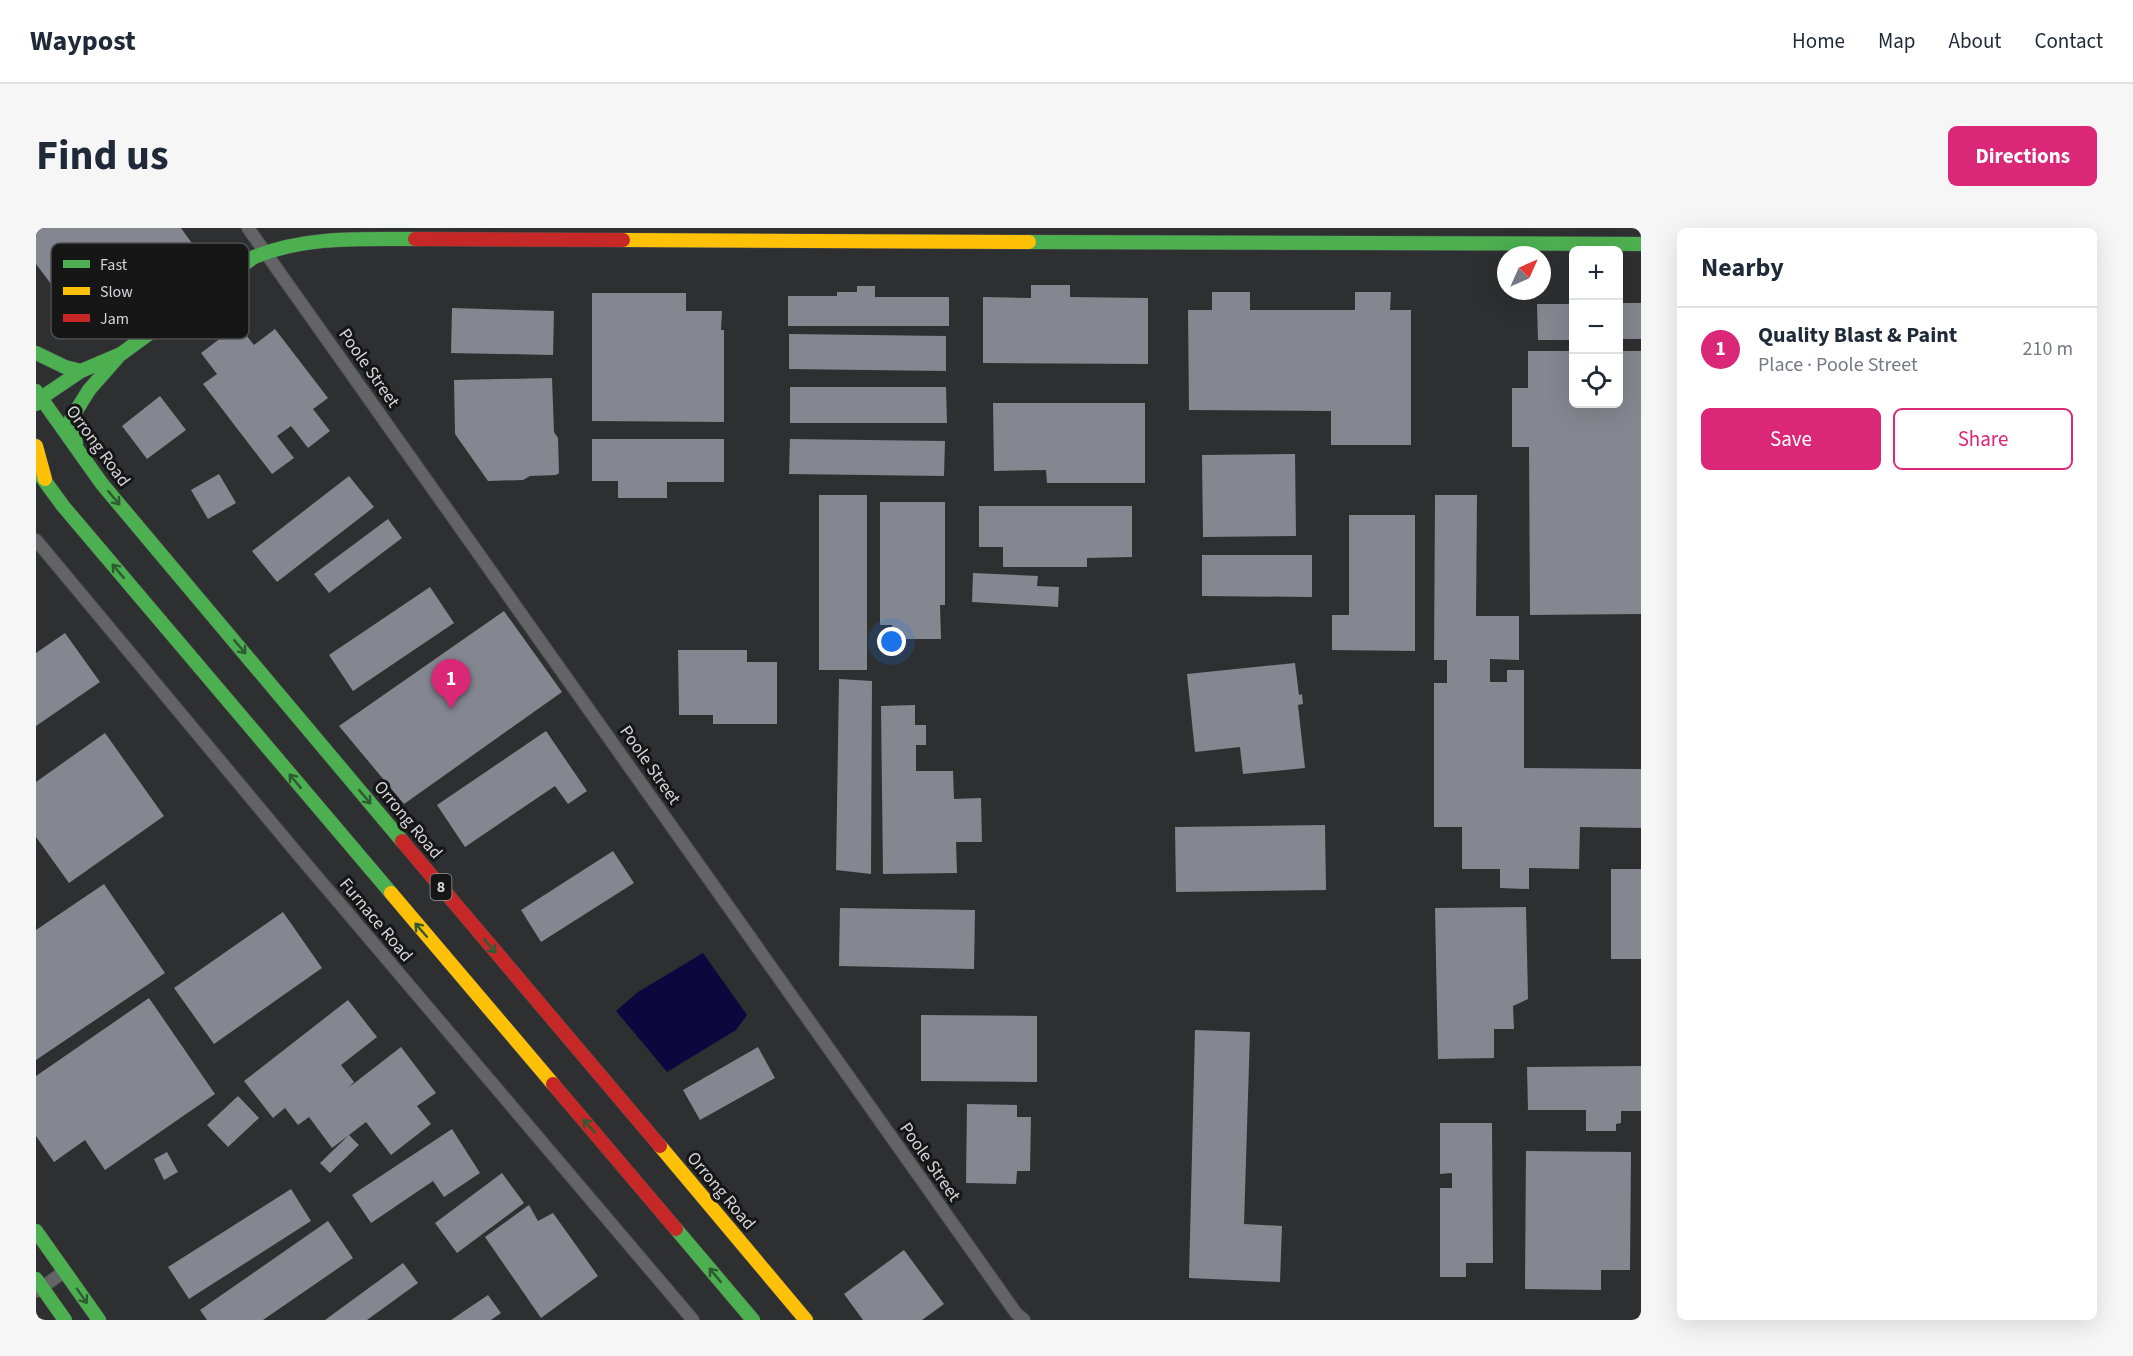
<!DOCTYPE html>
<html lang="en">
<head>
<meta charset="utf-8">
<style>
  :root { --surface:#fff; --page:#f6f6f7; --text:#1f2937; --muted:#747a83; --line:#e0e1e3; --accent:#db2777 }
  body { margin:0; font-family:"Source Sans 3",sans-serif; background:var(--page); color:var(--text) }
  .controls { position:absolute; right:18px; top:18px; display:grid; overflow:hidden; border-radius:9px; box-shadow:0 6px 24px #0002 }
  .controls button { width:54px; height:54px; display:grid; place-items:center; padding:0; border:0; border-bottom:2px solid var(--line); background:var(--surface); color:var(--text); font:30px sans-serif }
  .compass { position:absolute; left:1461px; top:18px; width:54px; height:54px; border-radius:50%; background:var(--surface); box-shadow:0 6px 24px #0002; rotate:45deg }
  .you { position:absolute; left:856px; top:414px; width:21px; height:21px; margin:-15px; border:4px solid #fff; border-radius:50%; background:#1a73e8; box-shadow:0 0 0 9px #1a73e833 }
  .badge { display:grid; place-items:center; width:39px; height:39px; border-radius:50%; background:var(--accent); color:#fff; font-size:20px; font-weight:700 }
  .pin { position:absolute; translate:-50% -50px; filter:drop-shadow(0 2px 3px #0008) }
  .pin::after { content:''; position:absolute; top:32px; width:21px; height:18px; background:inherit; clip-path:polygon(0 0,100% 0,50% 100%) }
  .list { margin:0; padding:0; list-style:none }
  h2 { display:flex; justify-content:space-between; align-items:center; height:78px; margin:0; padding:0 24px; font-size:26px }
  h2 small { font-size:20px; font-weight:400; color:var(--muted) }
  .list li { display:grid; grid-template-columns:39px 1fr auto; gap:18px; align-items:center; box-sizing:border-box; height:84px; padding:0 24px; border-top:2px solid var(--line) }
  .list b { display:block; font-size:22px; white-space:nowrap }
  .list p { margin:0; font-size:20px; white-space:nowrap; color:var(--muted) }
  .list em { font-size:20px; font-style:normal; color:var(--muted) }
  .actions { display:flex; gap:12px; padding:18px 24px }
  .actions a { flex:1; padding:14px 0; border:2px solid var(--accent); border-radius:9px; text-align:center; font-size:21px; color:var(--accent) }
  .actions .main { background:var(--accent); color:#fff }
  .icon { flex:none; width:33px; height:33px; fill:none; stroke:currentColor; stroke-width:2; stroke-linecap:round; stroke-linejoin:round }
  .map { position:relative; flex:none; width:1605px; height:1092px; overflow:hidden; border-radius:9px }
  header { display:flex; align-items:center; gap:36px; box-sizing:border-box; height:84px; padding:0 30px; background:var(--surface); border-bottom:2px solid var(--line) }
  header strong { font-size:28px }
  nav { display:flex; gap:33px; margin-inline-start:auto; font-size:21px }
  .intro { display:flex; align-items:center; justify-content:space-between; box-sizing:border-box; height:144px; padding:0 36px }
  h1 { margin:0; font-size:42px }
  .button { padding:15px 27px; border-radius:9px; background:var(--accent); color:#fff; font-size:21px; font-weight:700 }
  main { display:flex; gap:36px; padding:0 36px }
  aside { flex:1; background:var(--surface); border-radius:9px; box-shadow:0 6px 24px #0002 }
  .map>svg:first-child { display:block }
  .water { fill:#0d073f }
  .building { fill:#858790 }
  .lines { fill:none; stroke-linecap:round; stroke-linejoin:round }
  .street-casing { stroke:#4c4d4e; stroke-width:14 }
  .fast-casing { stroke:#4c4d4e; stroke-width:15 }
  .slow-casing { stroke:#4c4d4e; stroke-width:15 }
  .jam-casing { stroke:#4c4d4e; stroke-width:15 }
  .street { stroke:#646466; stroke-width:12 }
  .fast { stroke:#4caf50; stroke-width:14 }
  .slow { stroke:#ffc107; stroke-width:14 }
  .jam { stroke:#c62828; stroke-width:14 }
  .oneway { stroke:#2e5b31 }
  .labels { text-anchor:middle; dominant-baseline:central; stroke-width:6; stroke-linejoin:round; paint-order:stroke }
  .shield { fill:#161617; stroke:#9c9c9d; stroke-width:1.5 }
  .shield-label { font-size:16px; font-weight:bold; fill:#d5d5d7 }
  .street-label { font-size:18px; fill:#d5d5d7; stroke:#161617 }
  .key { fill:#161617; stroke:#4f4f51; stroke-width:1.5 }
  .key-label { font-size:16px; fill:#d5d5d7 }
</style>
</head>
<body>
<header>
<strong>Waypost</strong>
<nav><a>Home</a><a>Map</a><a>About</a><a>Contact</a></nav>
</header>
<div class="intro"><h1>Find us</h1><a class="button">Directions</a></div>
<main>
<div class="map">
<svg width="1605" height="1092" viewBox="0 0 1605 1092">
  <rect width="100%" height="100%" fill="#2e2f30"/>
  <!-- water -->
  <path class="water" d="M667,725L711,787L700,802L631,844L580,783L602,764Z"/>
  <!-- building -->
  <path class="building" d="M0,0H145L158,18L48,100L0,36Z
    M995,57H1034V69L1112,70V136L947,135V69L995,70Z
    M821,58H839V69H913V98H752V68H801V64H821Z
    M1176,64H1214V82H1319V64H1355L1354,82H1375V217H1295V183L1153,182L1152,82H1176Z
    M556,65H650V83H686L685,102H688V194L556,193Z
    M1582,75H1605V111H1582Z
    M1501,76H1538V112H1502Z
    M416,80L518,83L517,127L415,125Z
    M202,97L218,117L239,101L292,170L277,181L294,203L272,220L255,198L241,208L258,230L236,246L167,156L181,146L165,125Z
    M753,106L910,108V143L753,141Z
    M1492,123H1538V176H1582V123H1605V386L1494,387L1493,219H1476V160H1492Z
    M516,150L518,204L522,210L523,245L520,247L494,248L487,252L452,253L419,206L418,152Z
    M754,159H910L911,195H754Z
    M124,168L150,202L111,231L86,198Z
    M957,175H1109V255H1011L1010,242L958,243Z
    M556,211H688V254H631V270H582V253H556Z
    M754,211L909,213L908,248L753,246Z
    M1259,226L1260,308L1167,309L1166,227Z
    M183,246L200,275L172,291L155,262Z
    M313,248L338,279L241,354L216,323Z
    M783,267H831V442H783Z
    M1399,267H1441L1440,388H1483V432L1454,431V454H1471V442H1488V540L1605,541V600L1544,599L1543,641L1493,640V661L1464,660V641H1426V599H1398V455H1411V432H1398Z
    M844,274H909V377H904L905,411H856V397H844Z
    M943,278H1096V329L1051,330V339H967V319H943Z
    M1313,287H1379V423L1296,422V387H1313Z
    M352,291L366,310L293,365L278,346Z
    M1166,327H1276V369L1166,368Z
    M937,345L1002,348L1001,358L1023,359L1022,379L936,374Z
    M394,359L418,395L317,463L293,427Z
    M468,383L526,464L368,576L303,498Z
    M29,405L64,454L0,498V425Z
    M642,422H711V434H741V496H677V487H643Z
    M1259,435L1263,467L1266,466L1267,476L1262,477L1269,540L1207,546L1204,519L1159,524L1151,446Z
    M803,451L836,453L835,646L800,642Z
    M879,477V497H890V517H880V543H917L918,571L945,570L946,614H920L921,645L847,646L845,478Z
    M510,503L551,563L532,576L519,558L429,619L401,577Z
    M69,505L128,588L33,655L0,609V554Z
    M1289,597L1290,662L1140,664L1139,599Z
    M577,623L598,655L505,714L485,682Z
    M1575,641H1605V731H1575Z
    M68,656L129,745L0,832V702Z
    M1490,679L1492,771L1477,778L1478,801H1458V830L1402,831L1399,680Z
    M804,680L939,682L938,741L803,738Z
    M247,684L286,740L178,816L138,760Z
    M113,770L179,866L69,942L49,912L18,934L0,908V848Z
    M312,772L341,809L305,837L318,854L312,860L365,819L400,865L381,878L395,896L355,927L330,894L296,920L273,889L262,897L249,880L237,890L208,853Z
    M885,787L1001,788V854L885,853Z
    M1159,802L1214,804L1208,996L1246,998L1244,1054L1153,1050Z
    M722,819L739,850L664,892L647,862Z
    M1605,838V883H1585V895L1580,896V903H1550V882H1492L1491,839Z
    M202,868L223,890L192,919L171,897Z
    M931,876L981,877V889H995L994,943H981L980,956L930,955Z
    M1404,895H1456L1457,1035H1430V1049H1404V960H1416V945L1404,946Z
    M416,901L444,945L408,969L397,953L335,995L316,967Z
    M313,907L323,917L294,945L284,935Z
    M1490,923L1595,924L1594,1042H1565V1062L1489,1061Z
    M131,924L142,944L128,952L118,931Z
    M466,945L488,975L421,1025L399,995Z
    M255,961L275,993L153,1071L132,1039Z
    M493,977L502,993L517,985L562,1048L505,1090L449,1009Z
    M292,993L317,1030L227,1092H171L164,1082Z
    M868,1022L908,1076L886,1092H827L808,1066Z
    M367,1035L382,1055L331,1092H289Z
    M452,1067L465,1085L455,1092H415Z"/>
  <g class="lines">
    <defs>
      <path id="street" d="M212,0L980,1085L988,1092
        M0,312L260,624L657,1092
        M1,1063L29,1043"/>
      <path id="fast" d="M993,14L1605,16
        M0,125L29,139L45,143
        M0,163L66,256L366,613
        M0,176L5,170L45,143L85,126L218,29C269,8 325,11 379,11
        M40,215L35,191L53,162L82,129
        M0,241L27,278L355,665
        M640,1001L717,1092
        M0,1003L63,1092
        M0,1051L29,1092"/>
      <path id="slow" d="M587,12L993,14
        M0,218L9,251
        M355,665L517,856
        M624,918L770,1092"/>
      <path id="jam" d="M379,11L587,12
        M366,613L624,918
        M517,856L640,1001"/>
    </defs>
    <!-- street casing -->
    <use href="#street" class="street-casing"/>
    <!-- fast casing -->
    <use href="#fast" class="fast-casing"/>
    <!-- slow casing -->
    <use href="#slow" class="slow-casing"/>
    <!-- jam casing -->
    <use href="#jam" class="jam-casing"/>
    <!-- street -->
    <use href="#street" class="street"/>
    <!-- fast -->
    <use href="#fast" class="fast"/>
    <!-- slow -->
    <use href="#slow" class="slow"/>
    <!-- jam -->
    <use href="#jam" class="jam"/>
  </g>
  <!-- one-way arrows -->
  <defs><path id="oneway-shaft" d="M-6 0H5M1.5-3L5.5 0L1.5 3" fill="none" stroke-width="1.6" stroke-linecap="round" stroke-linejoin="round" transform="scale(1.5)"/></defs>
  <g class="oneway">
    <use href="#oneway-shaft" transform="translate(78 270) rotate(50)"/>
    <use href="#oneway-shaft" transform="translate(82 343) rotate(-130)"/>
    <use href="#oneway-shaft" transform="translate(204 419) rotate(50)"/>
    <use href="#oneway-shaft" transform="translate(259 553) rotate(-130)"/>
    <use href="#oneway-shaft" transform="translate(329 569) rotate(50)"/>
    <use href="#oneway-shaft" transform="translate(385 702) rotate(-131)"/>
    <use href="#oneway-shaft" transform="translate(454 718) rotate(50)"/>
    <use href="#oneway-shaft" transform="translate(553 898) rotate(-131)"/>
    <use href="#oneway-shaft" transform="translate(679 1047) rotate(-130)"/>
    <use href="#oneway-shaft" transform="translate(46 1068) rotate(55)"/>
  </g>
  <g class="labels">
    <!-- shield labels -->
    <rect class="shield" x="394.5" y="646" width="21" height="26" rx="4.5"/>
    <g class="shield-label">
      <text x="405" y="659">8</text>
    </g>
    <!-- street labels -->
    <g class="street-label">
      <text transform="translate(333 140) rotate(55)">Poole Street</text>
      <text transform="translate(62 218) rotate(54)">Orrong Road</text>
      <text transform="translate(614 537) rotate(55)">Poole Street</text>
      <text transform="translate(372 592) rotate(50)">Orrong Road</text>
      <text transform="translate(340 692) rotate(50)">Furnace Road</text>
      <text transform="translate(894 934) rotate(55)">Poole Street</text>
      <text transform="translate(685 963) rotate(50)">Orrong Road</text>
    </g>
  </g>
  <!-- legend -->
  <rect x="15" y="15" width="198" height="96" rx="9" class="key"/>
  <rect x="27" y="32" width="27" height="8" fill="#4caf50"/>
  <rect x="27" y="59" width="27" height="8" fill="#ffc107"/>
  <rect x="27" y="86" width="27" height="8" fill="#c62828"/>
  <g class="key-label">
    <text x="64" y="42">Fast</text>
    <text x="64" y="69">Slow</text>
    <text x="64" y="96">Jam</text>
  </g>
</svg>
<div class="controls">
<button>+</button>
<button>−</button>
<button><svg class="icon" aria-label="locate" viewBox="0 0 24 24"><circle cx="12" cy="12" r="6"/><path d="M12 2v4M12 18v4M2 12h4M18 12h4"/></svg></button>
</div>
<svg class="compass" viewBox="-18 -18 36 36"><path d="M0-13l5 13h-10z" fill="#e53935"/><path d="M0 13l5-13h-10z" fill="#747a83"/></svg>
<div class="you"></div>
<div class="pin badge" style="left:415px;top:481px">1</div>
</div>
<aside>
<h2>Nearby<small></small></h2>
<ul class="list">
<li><span class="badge">1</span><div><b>Quality Blast &amp; Paint</b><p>Place · Poole Street</p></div><em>210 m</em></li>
</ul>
<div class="actions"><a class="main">Save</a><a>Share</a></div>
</aside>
</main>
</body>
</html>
